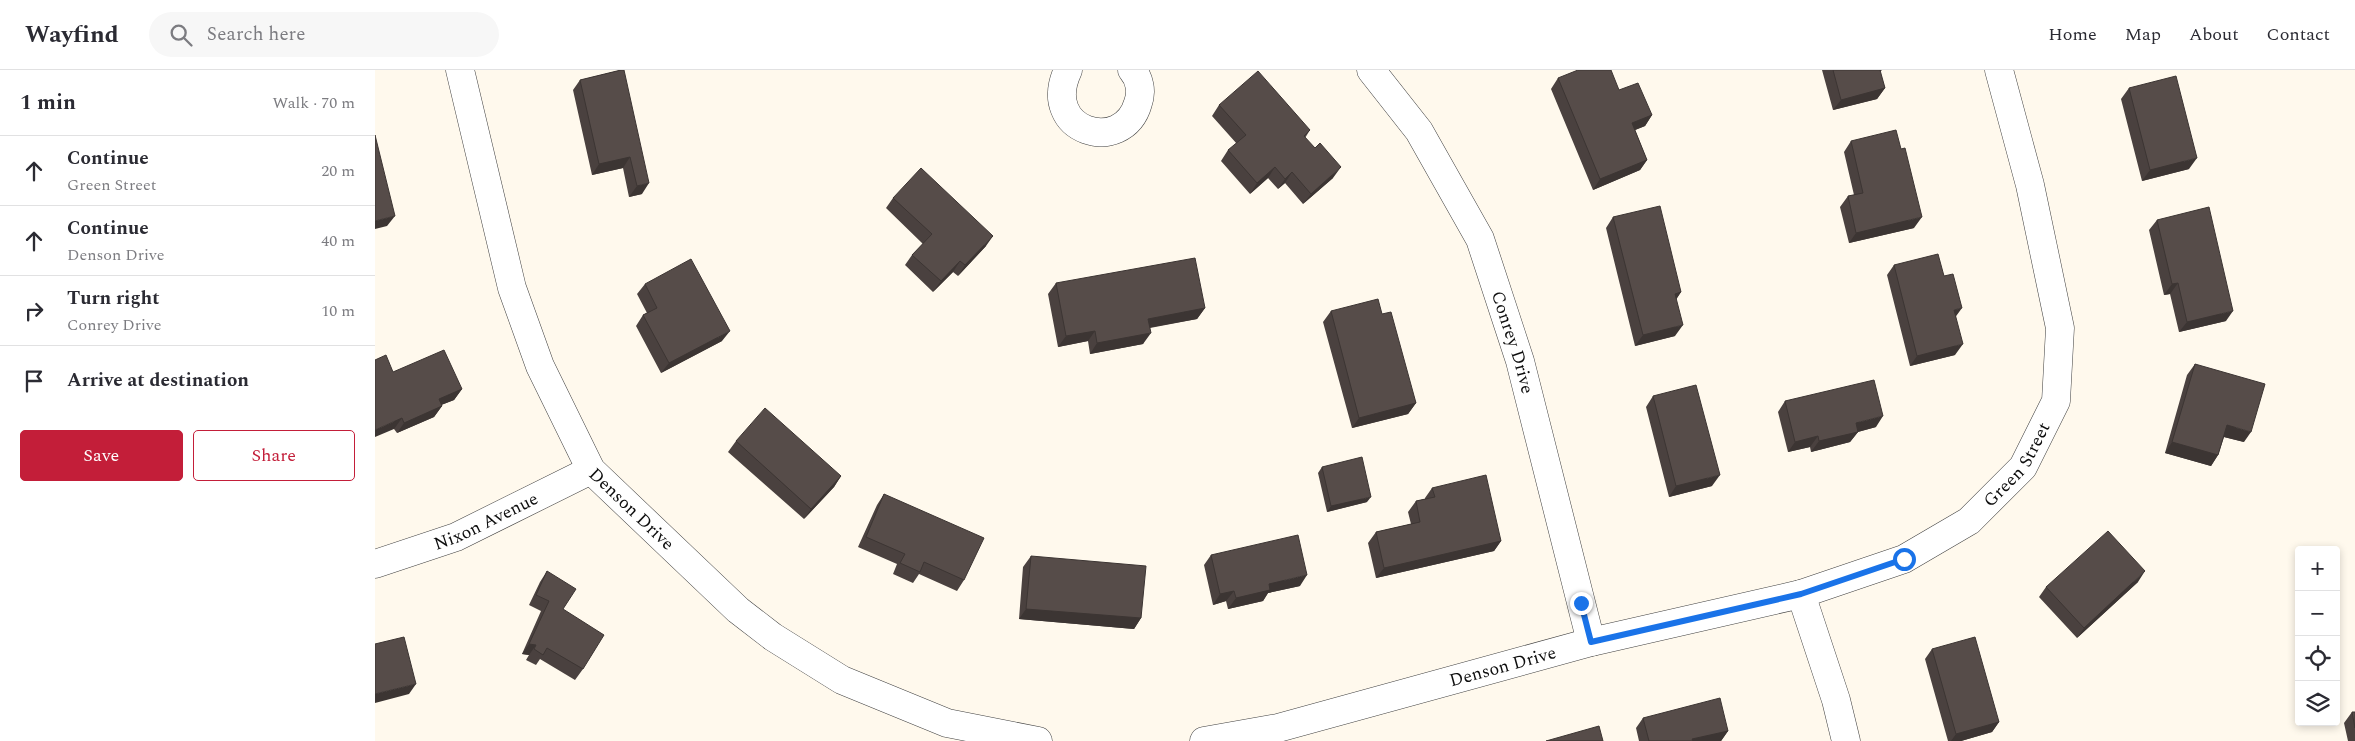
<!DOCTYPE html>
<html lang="en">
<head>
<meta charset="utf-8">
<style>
  :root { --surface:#fff; --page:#f7f7f7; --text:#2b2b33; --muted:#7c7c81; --line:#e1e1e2; --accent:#c31e39 }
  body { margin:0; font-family:Spectral,serif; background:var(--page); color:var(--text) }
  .controls { position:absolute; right:15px; bottom:15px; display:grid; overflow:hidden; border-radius:5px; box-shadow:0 2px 8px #0003 }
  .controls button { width:45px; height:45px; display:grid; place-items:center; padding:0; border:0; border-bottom:1px solid var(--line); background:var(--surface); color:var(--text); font:25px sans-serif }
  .stop { position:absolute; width:15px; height:15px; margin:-11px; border:4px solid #1a73e8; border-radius:50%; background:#fff }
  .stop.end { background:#1a73e8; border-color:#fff; box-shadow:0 1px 5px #0008 }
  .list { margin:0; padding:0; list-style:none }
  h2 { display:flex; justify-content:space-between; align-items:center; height:65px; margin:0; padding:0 20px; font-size:21px }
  h2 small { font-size:16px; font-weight:400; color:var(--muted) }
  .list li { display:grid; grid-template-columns:32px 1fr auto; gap:15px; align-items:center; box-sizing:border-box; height:70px; padding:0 20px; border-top:1px solid var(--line) }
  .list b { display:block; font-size:19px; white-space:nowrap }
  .list p { margin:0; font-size:16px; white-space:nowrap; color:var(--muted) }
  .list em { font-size:16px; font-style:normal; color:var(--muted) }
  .actions { display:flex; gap:10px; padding:15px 20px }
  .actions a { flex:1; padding:11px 0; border:1px solid var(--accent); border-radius:5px; text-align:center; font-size:18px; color:var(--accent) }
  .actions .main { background:var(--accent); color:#fff }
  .icon { flex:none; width:28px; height:28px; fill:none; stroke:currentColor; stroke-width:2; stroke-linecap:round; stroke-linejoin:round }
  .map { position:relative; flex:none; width:1980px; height:671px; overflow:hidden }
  header { display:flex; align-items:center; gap:30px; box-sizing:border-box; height:70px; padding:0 25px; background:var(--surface); border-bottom:1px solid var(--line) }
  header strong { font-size:24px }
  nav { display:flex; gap:28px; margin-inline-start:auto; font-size:18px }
  .search { width:350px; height:45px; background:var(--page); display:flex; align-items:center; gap:12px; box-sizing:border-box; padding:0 18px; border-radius:28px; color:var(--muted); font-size:19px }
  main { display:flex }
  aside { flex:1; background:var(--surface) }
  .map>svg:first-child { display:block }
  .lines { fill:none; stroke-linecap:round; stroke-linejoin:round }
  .street-casing { stroke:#404040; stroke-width:29 }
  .street { stroke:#fff; stroke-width:28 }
  .wall { fill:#4a413f }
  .shaded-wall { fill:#3c3533 }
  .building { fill:#564c49; stroke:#3c3533 }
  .route { stroke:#1a73e8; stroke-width:6 }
  .labels { text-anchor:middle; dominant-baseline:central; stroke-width:5; stroke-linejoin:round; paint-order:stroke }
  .street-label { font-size:18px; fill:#0d0d0d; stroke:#fff }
</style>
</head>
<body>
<header>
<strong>Wayfind</strong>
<div class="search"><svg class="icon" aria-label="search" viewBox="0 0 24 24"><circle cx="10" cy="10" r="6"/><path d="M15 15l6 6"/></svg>Search here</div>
<nav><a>Home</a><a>Map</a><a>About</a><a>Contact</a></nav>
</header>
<main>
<aside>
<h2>1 min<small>Walk · 70 m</small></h2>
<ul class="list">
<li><svg class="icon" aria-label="ahead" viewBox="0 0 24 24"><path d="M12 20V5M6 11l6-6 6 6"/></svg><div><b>Continue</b><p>Green Street</p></div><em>20 m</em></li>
<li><svg class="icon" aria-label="ahead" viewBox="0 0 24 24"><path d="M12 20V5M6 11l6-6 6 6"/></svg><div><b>Continue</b><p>Denson Drive</p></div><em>40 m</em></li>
<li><svg class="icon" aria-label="right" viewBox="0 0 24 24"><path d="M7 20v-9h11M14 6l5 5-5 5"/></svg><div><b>Turn right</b><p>Conrey Drive</p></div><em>10 m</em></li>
<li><svg class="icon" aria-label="arrive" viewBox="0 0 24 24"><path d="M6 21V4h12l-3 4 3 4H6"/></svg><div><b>Arrive at destination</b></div></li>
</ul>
<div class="actions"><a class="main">Save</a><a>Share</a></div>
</aside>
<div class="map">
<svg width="1980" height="671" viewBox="0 0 1980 671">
  <rect width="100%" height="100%" fill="#fff9ed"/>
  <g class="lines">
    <defs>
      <g id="street">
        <path id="s1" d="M85,0L137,218L165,296L216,400L363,540L398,567L467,610L572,653L663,671"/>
        <path d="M693,0C664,62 748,86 763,33C767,22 765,9 757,0"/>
        <path id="s2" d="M996,0L1044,61L1105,169L1145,291L1216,572"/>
        <path id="s3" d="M0,494L81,467L216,400"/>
        <path d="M1426,524L1461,630L1471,671"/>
        <path id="s4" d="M829,671L903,658L1216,572L1426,524L1529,489L1594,451L1648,397L1681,331L1685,258L1655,115L1624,0"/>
      </g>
    </defs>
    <!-- street casing -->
    <use href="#street" class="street-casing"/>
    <!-- street -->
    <use href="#street" class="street"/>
  </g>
  <!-- wall -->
  <path class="wall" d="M246,0L267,124L254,127L248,98L217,105L198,20L205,10Z
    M1447,0H1507L1505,2L1510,18L1502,29L1458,40Z
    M1183,8L1244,20L1277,45L1270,56L1260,60L1272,90L1265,100L1218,120L1176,19Z
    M1754,18L1814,99L1767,111L1746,29Z
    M844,35L935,60L930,68L958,108L928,134L910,113L903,119L893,108L875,124L846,91L853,80L862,74L837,46Z
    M1476,71L1539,158L1474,173L1465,137L1473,126L1479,125L1469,82Z
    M518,128L611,176L583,206L578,202L558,222L530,195L537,185L548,174L511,138Z
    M1238,147L1306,222L1301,229L1300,266L1260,276L1231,158Z
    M1782,150L1851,251L1804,262L1795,224L1789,225L1774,160Z
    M1519,195L1569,206L1581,247L1580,285L1535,296L1512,205Z
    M681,213L830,238L822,249L775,258L768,274L715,284L713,271L683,277L673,224Z
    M270,214L347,271L286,303L261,256L268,245L272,243L262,224Z
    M956,241L1007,244L1041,333L1033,344L977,358L948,252Z
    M1820,294L1869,372L1849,367L1843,385L1836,396L1790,383L1812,305Z
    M18,302L87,319L79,330L66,335L67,336L59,347L22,363L19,359Z
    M1278,326L1337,416L1294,427L1271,337Z
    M1410,331L1501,357L1483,362L1475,372L1436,382L1435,377L1413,382L1403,342Z
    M361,371L466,406L459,417L429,449L353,382Z
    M947,397L992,432L952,442L943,403Z
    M1057,418L1126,471L1119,481L1001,508L993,473L1001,462L1036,454L1033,442L1041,431L1050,429V428Z
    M509,424L589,510L582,521L544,504L538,513L518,504L522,494L483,477L502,435Z
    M836,485L925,516L893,523L888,531L853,539L851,531L838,535L829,495Z
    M656,486L766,548L759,559L644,549L648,497Z
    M172,501L188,539L208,599L200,610L165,589L161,595L151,590L154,585L147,584L166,541L154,535L165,512Z
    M1763,512L1702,568L1664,527L1671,517Z
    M1557,579L1624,652L1617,662L1586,671H1573L1550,589Z
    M1977,642H1980V671H1973L1969,653Z
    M1268,648L1353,661L1346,671H1264L1261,658Z"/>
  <!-- shaded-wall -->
  <path class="shaded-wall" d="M1510,18L1502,29L1458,40L1466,30Z
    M1277,45L1270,56L1250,64L1257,53Z
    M255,87L248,98L217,105L224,94Z
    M1822,88L1814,99L1767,111L1775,100Z
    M1272,90L1265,100L1218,120L1225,109Z
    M900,97L893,108L875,124L882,113Z
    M966,97L958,108L928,134L936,124Z
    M917,102L910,113L903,119L910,109Z
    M274,113L267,124L254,127L262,116Z
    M20,146L12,156L0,159V151Z
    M1547,147L1539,158L1474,173L1481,163Z
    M618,166L611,176L583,206L590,195Z
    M585,191L578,202L558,222L566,211Z
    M1803,213L1795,224L1789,225L1797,214Z
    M1306,222L1299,233L1300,224Z
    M830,238L822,249L766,259L773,249Z
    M1587,238L1579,249V240Z
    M1858,241L1851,251L1804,262L1812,252Z
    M1308,255L1300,266L1260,276L1268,265Z
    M355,261L347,271L286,303L294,293Z
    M720,261L713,271L683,277L691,266Z
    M776,263L768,274L715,284L722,273Z
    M1588,274L1580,285L1535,296L1542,286Z
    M87,319L79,330L56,339L64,329Z
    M1041,333L1033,344L977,358L984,348Z
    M67,336L59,347L22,363L29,353Z
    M1508,346L1501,357L1475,364L1483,362L1475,372L1436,382L1444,371L1481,353Z
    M27,348L19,359L0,367V360Z
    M1852,355L1876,362L1869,372L1845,366Z
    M1443,366L1435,377L1413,382L1420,372Z
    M1797,372L1843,385L1836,396L1790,383Z
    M1345,405L1337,416L1294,427L1301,416Z
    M466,406L459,417L429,449L436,439Z
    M996,427L992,432L952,442L956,436Z
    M1126,471L1119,481L1001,508L1009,498Z
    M1770,501L1763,512L1702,568L1709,558Z
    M932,505L925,516L893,523L888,531L853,539L861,528L894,514Z
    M859,521L851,531L838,535L845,524Z
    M651,539L766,548L759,559L644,549Z
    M154,574L161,575L154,585L147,584Z
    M41,614L34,624L0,633V624Z
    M1624,652L1617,662L1586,671H1576L1581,664Z
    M1353,661L1346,671H1316L1317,669Z"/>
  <!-- building -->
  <path class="building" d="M246,0H249L274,113L262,116L255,87L224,94L205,10Z
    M1203,0H1236L1244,20L1263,13L1277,45L1257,53L1272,90L1225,109L1183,8Z
    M1458,0H1505L1510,18L1466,30Z
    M883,1L935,60L929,66L940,78L945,73L966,97L936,124L917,102L910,109L900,97L882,113L853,80L871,65L844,35Z
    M1801,6L1822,88L1775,100L1754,18Z
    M1521,60L1526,79L1530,78L1547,147L1481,163L1473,126L1488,123L1476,71Z
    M0,65L20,146L0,151Z
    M546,98L618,166L590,195L585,191L566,211L537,185L557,164L518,128Z
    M1285,136L1306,222L1300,224L1308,255L1268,265L1238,147Z
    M1834,137L1858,241L1812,252L1803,213L1797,214L1782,150Z
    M1563,184L1569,206L1578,204L1587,238L1579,240L1588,274L1542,286L1519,195Z
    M820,188L830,238L773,249L776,263L722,273L720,261L691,266L681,213Z
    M316,189L355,261L294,293L268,245L282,238L270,214Z
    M1003,229L1007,244L1016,242L1041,333L984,348L956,241Z
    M69,280L87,319L64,329L67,336L29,353L27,348L0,360V290L11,285L18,302Z
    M1820,294L1890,314L1876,362L1852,355L1843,385L1797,372Z
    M1499,310L1508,346L1481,353L1483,362L1444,371L1443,366L1420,372L1410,331Z
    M1321,315L1345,405L1301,416L1278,326Z
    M390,338L466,406L436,439L361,371Z
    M987,387L996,427L956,436L947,397Z
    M1111,405L1126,471L1009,498L1001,462L1045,452L1041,431L1060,427L1057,418Z
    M509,424L609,468L589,510L549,492L545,502L525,493L530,484L491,467Z
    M1733,461L1770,501L1709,558L1671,517Z
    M923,465L932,505L894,514L895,520L861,528L859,521L845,524L836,485Z
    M656,486L771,496L766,548L651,539Z
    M172,501L201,519L188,539L229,565L208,599L172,578L168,585L159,579L161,575L154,574L174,531L161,525Z
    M29,567L41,614L0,624V574Z
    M1600,567L1624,652L1581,664L1557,579Z
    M1345,628L1353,661L1317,669L1318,671H1274L1268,648Z
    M1977,642H1980V658Z
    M1224,656L1228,671H1171Z"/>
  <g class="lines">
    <!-- route -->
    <path class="route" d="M1206,533L1216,572L1426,524L1529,489"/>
  </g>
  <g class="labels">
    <!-- street labels -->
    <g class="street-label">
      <text stroke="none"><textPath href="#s2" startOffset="310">Conrey Drive</textPath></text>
      <text stroke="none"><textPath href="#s4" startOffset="874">Green Street</textPath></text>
      <text stroke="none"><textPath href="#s1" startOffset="479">Denson Drive</textPath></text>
      <text stroke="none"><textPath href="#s3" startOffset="119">Nixon Avenue</textPath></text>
      <text stroke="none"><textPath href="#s4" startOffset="308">Denson Drive</textPath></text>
    </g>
  </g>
</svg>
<div class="controls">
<button>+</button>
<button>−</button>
<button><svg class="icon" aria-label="locate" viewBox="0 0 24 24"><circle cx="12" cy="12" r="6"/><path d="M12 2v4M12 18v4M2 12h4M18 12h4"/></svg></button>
<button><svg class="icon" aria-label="layers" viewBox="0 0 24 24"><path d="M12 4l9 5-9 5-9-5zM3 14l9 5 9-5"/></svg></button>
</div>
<div class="stop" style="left:1529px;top:489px"></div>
<div class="stop end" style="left:1206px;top:533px"></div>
</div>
</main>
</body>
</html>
